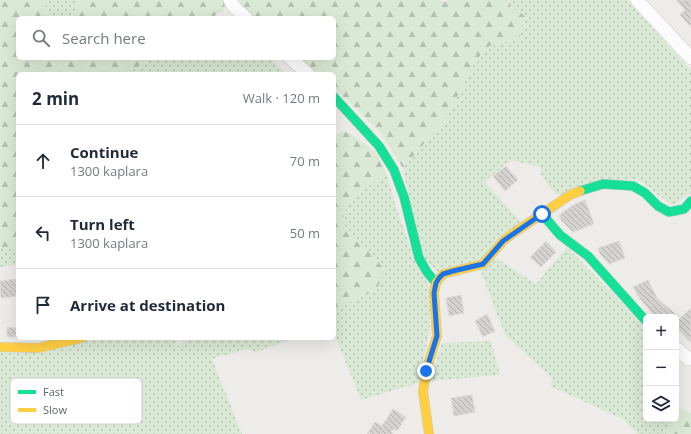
<!DOCTYPE html>
<html lang="en">
<head>
<meta charset="utf-8">
<style>
  :root { --surface:#fff; --page:#f6f6f7; --text:#1f2937; --muted:#747a83; --line:#e0e1e3 }
  body { margin:0; font-family:"Open Sans",sans-serif; background:var(--page); color:var(--text) }
  .controls { position:absolute; right:12px; bottom:12px; display:grid; overflow:hidden; border-radius:6px; box-shadow:0 4px 16px #0002 }
  .controls button { width:36px; height:36px; display:grid; place-items:center; padding:0; border:0; border-bottom:1px solid var(--line); background:var(--surface); color:var(--text); font:20px sans-serif }
  .stop { position:absolute; width:12px; height:12px; margin:-9px; border:3px solid #1a73e8; border-radius:50%; background:#fff }
  .stop.end { background:#1a73e8; border-color:#fff; box-shadow:0 1px 4px #0008 }
  .list { margin:0; padding:0; list-style:none }
  h2 { display:flex; justify-content:space-between; align-items:center; height:52px; margin:0; padding:0 16px; font-size:17px }
  h2 small { font-size:13px; font-weight:400; color:var(--muted) }
  .list li { display:grid; grid-template-columns:26px 1fr auto; gap:12px; align-items:center; box-sizing:border-box; height:72px; padding:0 16px; border-top:1px solid var(--line) }
  .list b { display:block; font-size:15px; white-space:nowrap }
  .list p { margin:0; font-size:13px; white-space:nowrap; color:var(--muted) }
  .list em { font-size:13px; font-style:normal; color:var(--muted) }
  .icon { flex:none; width:22px; height:22px; fill:none; stroke:currentColor; stroke-width:2; stroke-linecap:round; stroke-linejoin:round }
  .map { position:relative; flex:none; width:691px; height:434px; overflow:hidden }
  .search { position:absolute; background:var(--surface); box-shadow:0 4px 16px #0002; left:16px; top:16px; width:320px; height:44px; display:flex; align-items:center; gap:10px; box-sizing:border-box; padding:0 14px; border-radius:6px; color:var(--muted); font-size:15px }
  .panel { position:absolute; background:var(--surface); box-shadow:0 4px 16px #0002; left:16px; top:72px; width:320px; height:268px; border-radius:6px }
  .map>svg:first-child { display:block }
  .grass { fill:url(#grass-dots) }
  .forest { fill:url(#forest-firs) }
  .building { fill:url(#building-back-hatch); stroke:#dedbd8 }
  .lines { fill:none; stroke-linecap:round; stroke-linejoin:round }
  .street-casing { stroke:#cacaca; stroke-width:14 }
  .fast-casing { stroke:#c8c9c8; stroke-width:10 }
  .slow-casing { stroke:#c8c9c8; stroke-width:10 }
  .street { stroke:#fcfcfc; stroke-width:13 }
  .fast { stroke:#16e098; stroke-width:9 }
  .slow { stroke:#ffcf43; stroke-width:9 }
  .route { stroke:#1a73e8; stroke-width:5 }
  .key { fill:#fff; stroke:#cfd0d1; stroke-width:1 }
  .key-label { font-size:11px; fill:#5e6367 }
</style>
</head>
<body>
<div class="map">
<svg width="691" height="434" viewBox="0 0 691 434">
  <defs>
    <pattern id="grass-dots" width="8" height="8" patternUnits="userSpaceOnUse"><rect width="8" height="8" fill="#dae9d5"/><path d="M2 2h.1M6 6h.1" fill="none" stroke="#b4c0b1" stroke-width="1.8" stroke-linecap="round"/></pattern>
    <pattern id="forest-firs" width="22" height="20" patternUnits="userSpaceOnUse"><rect width="22" height="20" fill="#dae9d5"/><path d="M5 1l3.5 6h-7zM16 11l3.5 6h-7z" fill="#b4c0b1"/></pattern>
    <pattern id="building-back-hatch" width="6" height="6" patternUnits="userSpaceOnUse"><rect width="6" height="6" fill="#d5d3d2"/><path d="M-1 5l2 2M0 0l6 6M5-1l2 2" fill="none" stroke="#b0afae"/></pattern>
  </defs>
  <rect width="100%" height="100%" fill="#eeece9"/>
  <!-- grass -->
  <path class="grass" d="M45,0H80L73,14L74,18H48Z
    M510,0H627L691,70V193L673,206L637,179L556,195L541,175L540,167L510,160L485,182L521,222L482,259L437,272L422,256L403,168L447,117L475,61L489,46L519,39Z
    M152,58H270L286,74H126Z
    M386,172L398,213L414,258L430,288V329L419,383L361,400L334,334V308L335,309L342,223L348,203Z
    M567,247L646,327V419H671L666,434H637L623,419L550,386L552,378L505,335L480,270L496,258L536,284Z
    M0,248L18,250V264L0,267Z
    M94,338H175L176,347L190,338H295L256,352L246,349L212,359L242,434H0V352L39,353Z
    M491,341L500,375L430,381L442,343Z"/>
  <!-- forest -->
  <path class="forest" d="M0,0H45L48,18H18V58H152L126,74H18V250L0,248Z
    M80,0H225L224,11L210,18H74L73,14Z
    M240,0H440L443,2L451,0H510L511,8L525,16L519,39L489,46L475,61L447,117L403,168L379,131L334,88V74H318L299,58H334V18H255L239,4Z
    M343,131L351,134L376,152L386,172L348,203L342,222L386,271L376,290L335,309L334,308V136Z
    M676,407L691,413V434H666L671,419H676Z"/>
  <!-- building -->
  <path class="building" d="M676,0H691V27L680,15L685,10Z
    M506,166L518,180L505,191L493,176Z
    M585,200L594,224L573,232L561,220L559,215L575,204Z
    M546,241L556,252L541,267L530,257Z
    M619,241L625,258L609,264L600,254L598,248Z
    M18,279V296L1,298L0,281Z
    M648,280L657,298L679,317H655L638,296L633,287Z
    M461,295L464,313L449,316L446,298Z
    M691,308V343L676,327V322Z
    M487,314L495,331L483,337L475,321Z
    M7,327L18,328V337H7Z
    M472,395L475,412L454,416L451,398Z
    M393,409L406,417L397,431L393,429L391,432L394,434H367L375,422L382,426Z"/>
  <g class="lines">
    <defs>
      <path id="street" d="M230,0L234,7L246,18
        M637,0L691,58
        M290,58L308,74
        M676,348L689,359"/>
      <path id="fast" d="M334,97L379,146L394,170L404,197L419,258L427,272L436,283
        M580,191L603,184L633,186L645,193L658,206L669,212L684,209L691,201
        M542,214L560,235L588,256L646,321"/>
      <path id="slow" d="M0,347L38,348L81,338
        M429,434L423,392L426,371L437,336L434,293L436,283L443,274L483,264L503,241L512,234L570,195L580,191"/>
    </defs>
    <!-- street casing -->
    <use href="#street" class="street-casing"/>
    <!-- fast casing -->
    <use href="#fast" class="fast-casing"/>
    <!-- slow casing -->
    <use href="#slow" class="slow-casing"/>
    <!-- street -->
    <use href="#street" class="street"/>
    <!-- fast -->
    <use href="#fast" class="fast"/>
    <!-- slow -->
    <use href="#slow" class="slow"/>
  </g>
  <g class="lines">
    <!-- route -->
    <path class="route" d="M426,371L437,336L434,293L436,283L439,278L443,274L453,271L483,264L503,241L542,214"/>
  </g>
  <!-- legend -->
  <rect x="10" y="378" width="132" height="46" rx="6" class="key"/>
  <rect x="18" y="390" width="18" height="4" fill="#16e098"/>
  <rect x="18" y="408" width="18" height="4" fill="#ffcf43"/>
  <g class="key-label">
    <text x="43" y="396">Fast</text>
    <text x="43" y="414">Slow</text>
  </g>
</svg>
<div class="controls">
<button>+</button>
<button>−</button>
<button><svg class="icon" aria-label="layers" viewBox="0 0 24 24"><path d="M12 4l9 5-9 5-9-5zM3 14l9 5 9-5"/></svg></button>
</div>
<div class="stop" style="left:542px;top:214px"></div>
<div class="stop end" style="left:426px;top:371px"></div>
<div class="search"><svg class="icon" aria-label="search" viewBox="0 0 24 24"><circle cx="10" cy="10" r="6"/><path d="M15 15l6 6"/></svg>Search here</div>
<section class="panel">
<h2>2 min<small>Walk · 120 m</small></h2>
<ul class="list">
<li><svg class="icon" aria-label="ahead" viewBox="0 0 24 24"><path d="M12 20V5M6 11l6-6 6 6"/></svg><div><b>Continue</b><p>1300 kaplara</p></div><em>70 m</em></li>
<li><svg class="icon" aria-label="left" viewBox="0 0 24 24"><path d="M17 20v-9H6M10 6l-5 5 5 5"/></svg><div><b>Turn left</b><p>1300 kaplara</p></div><em>50 m</em></li>
<li><svg class="icon" aria-label="arrive" viewBox="0 0 24 24"><path d="M6 21V4h12l-3 4 3 4H6"/></svg><div><b>Arrive at destination</b></div></li>
</ul>
</section>
</div>
</body>
</html>
